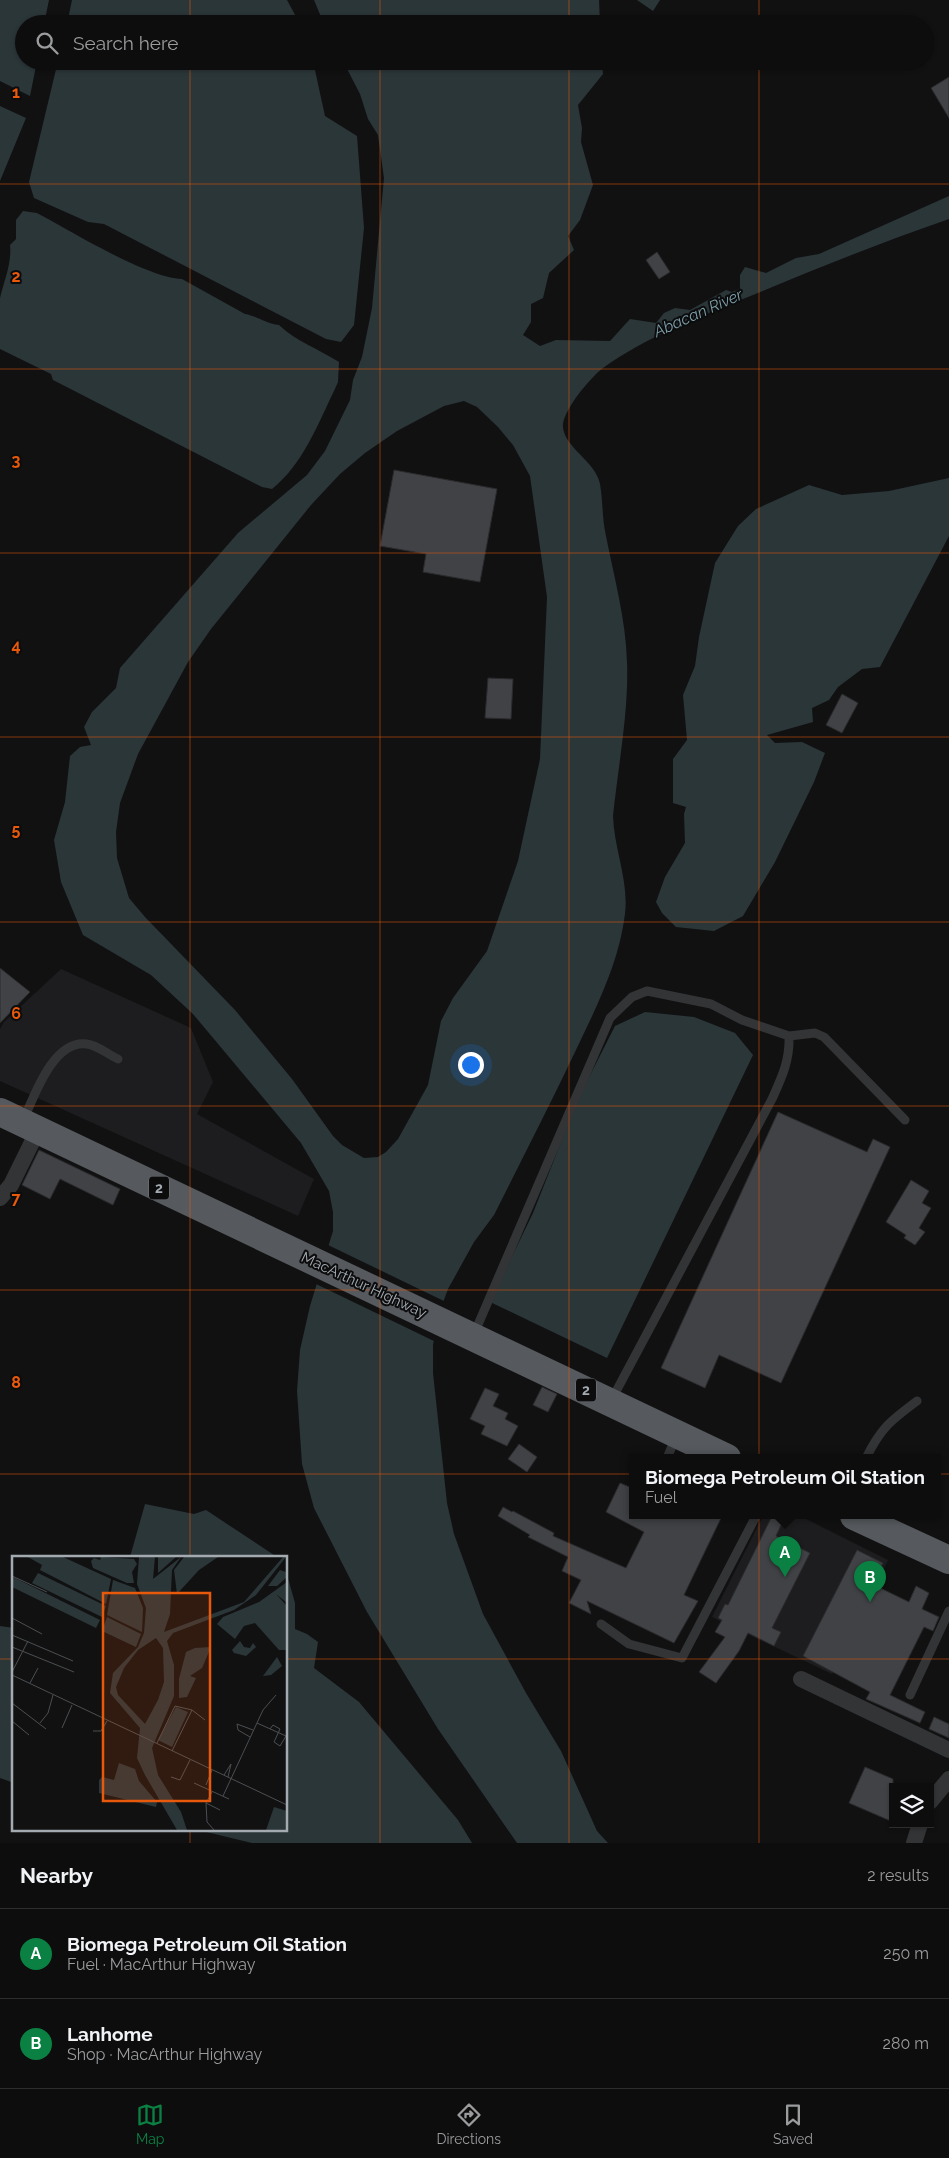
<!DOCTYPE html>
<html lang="en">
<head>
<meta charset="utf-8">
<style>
  :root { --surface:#0d0d0e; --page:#1b1b1c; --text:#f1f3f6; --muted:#9a9c9e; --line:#2d2d2e; --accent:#0b8043 }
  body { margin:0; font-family:Raleway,sans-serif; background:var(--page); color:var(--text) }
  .controls { position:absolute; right:15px; bottom:15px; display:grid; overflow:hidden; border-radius:0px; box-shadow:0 1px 4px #0004 }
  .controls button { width:45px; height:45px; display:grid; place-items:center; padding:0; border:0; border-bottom:1px solid var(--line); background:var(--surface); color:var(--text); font:25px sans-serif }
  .you { position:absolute; left:470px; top:1064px; width:18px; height:18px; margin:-12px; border:4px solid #fff; border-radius:50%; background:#1a73e8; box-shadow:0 0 0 8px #1a73e833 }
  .badge { display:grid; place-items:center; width:32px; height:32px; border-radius:50%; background:var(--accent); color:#fff; font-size:16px; font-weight:700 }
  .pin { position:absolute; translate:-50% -41px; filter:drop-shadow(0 1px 2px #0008) }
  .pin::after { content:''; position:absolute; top:26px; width:18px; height:15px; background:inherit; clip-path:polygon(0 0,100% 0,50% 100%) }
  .popup { position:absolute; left:629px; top:1454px; width:312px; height:65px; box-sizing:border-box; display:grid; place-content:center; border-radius:0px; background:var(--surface); filter:drop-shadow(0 1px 4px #0005); font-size:16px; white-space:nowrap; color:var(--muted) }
  .popup b { font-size:19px; color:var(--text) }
  .popup::after { content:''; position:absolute; left:50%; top:100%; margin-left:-10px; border:10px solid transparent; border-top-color:var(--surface) }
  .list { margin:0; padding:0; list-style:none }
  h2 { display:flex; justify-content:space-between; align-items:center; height:65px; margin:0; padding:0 20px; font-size:21px }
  h2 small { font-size:16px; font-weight:400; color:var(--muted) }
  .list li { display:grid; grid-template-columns:32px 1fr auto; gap:15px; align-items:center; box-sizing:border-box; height:90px; padding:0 20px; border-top:1px solid var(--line) }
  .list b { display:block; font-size:19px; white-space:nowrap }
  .list p { margin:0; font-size:16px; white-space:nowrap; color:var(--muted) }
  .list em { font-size:16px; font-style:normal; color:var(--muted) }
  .icon { flex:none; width:28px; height:28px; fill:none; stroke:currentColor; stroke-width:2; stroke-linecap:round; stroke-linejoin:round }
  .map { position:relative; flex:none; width:949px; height:1843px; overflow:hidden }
  .search { position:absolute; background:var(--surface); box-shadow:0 1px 4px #0004; left:15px; right:15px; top:15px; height:55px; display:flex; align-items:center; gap:12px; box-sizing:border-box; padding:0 18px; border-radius:28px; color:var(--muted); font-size:19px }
  .sheet { height:245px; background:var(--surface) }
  nav { display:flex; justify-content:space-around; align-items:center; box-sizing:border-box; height:70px; border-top:1px solid var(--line); background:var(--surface); font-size:14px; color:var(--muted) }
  nav a { display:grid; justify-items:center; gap:2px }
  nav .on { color:var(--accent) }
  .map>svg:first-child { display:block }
  .built { fill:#1d1d1f }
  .water { fill:#2b3639; fill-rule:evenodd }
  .pier { fill:#111112 }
  .building { fill:#404245; stroke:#2b2b2e }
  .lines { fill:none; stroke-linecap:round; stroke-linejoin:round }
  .service { stroke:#323436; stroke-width:9 }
  .minor { stroke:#323436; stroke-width:16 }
  .trunk { stroke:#565a5e; stroke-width:28 }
  .grid { fill:none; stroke:#e8590c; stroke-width:1; stroke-opacity:0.55 }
  .labels { text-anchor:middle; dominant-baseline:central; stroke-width:4; stroke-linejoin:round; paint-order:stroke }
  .shield { fill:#0c0c0d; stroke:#767b80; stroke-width:1 }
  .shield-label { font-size:14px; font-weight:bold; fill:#a3abb1 }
  .street-label { font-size:15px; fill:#a3abb1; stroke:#0c0c0d }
  .water-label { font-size:16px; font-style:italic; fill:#7d9faa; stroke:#0c0c0d }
  .inset-road { fill:none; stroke:#4b4f52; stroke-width:1 }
  .view { fill:#e8590c; fill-opacity:0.15; stroke:#e8590c; stroke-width:2.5 }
  .inset-edge { fill:none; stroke:#a3abb1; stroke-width:2.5 }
  .grid-label { font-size:16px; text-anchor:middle; font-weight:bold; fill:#e8590c; stroke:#0c0c0d; stroke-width:4; stroke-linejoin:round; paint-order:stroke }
</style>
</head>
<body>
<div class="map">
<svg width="949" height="1843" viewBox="0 0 949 1843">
  <rect width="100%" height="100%" fill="#111112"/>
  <!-- built -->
  <path class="built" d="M61,969L191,1028L213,1082L197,1114L314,1179L298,1216L0,1081V1029L4,1022Z
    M763,1516H800L888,1560L832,1674L712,1617Z"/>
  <!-- water -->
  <path class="water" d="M0,0H49L44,24H24V61H37L30,96L0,81Z
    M72,0H287L300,24H67Z
    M314,0H599L600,24H324Z
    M637,0H660L653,11Z
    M58,61H313L325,116L357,136L364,228L354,325L341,342L326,339L104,224L88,222L34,198L29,182Z
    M343,61H602L603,74L578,105L582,128L581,142L593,185L580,220L568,236L574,250L549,273L543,298L531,304V322L523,335L540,346L556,340L610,341L630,319L656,323L664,313L675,308L690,310L726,290L732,292L740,289V275L745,267L766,273L796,258L819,254L949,196V219C882,242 818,268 753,295C703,315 646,337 603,368C590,378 565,408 563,424C561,446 596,461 600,484C603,501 602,519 606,536C614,577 626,620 627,662C629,711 618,767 613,816C614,849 629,881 625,914C619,963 596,1008 575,1052C549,1107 521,1161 494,1215L474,1242L448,1289L438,1316L433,1345V1373L447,1503L454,1534L483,1614L526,1693L561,1751L597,1831L608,1843H517L438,1729L367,1612L314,1508L302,1464L297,1391L300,1350L310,1306L333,1231V1212L329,1191L301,1143L193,1014L151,975L83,935L61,882L54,840L65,802L70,756L80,747L91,745L84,727L92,712L116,688L120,668L238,533L307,475L325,451L350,400L353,380L362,357L372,308L384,178L378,135L368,119L360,94ZM464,401L477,407L498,427L513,445L530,476L547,597L540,759L518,861L487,951L453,998L441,1021L428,1085L398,1139L386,1152L378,1157L364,1158L342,1145L333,1136L292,1079L235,1010L145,917L129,898L117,858L116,832L120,803L138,754L188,662L211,629L311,505L340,474L365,453L397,431L444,406Z
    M0,106L26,118L0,181Z
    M23,211L37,213C71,231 147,278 182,279L245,314C257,316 266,324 279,325C297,342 319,349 339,362L338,382L334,391C317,426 303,464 272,489L262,487L53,380L51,374L0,349C0,333 0,313 0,298C4,281 12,263 10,245L16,239V220Z
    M949,478V536L880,667L862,669L838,687L829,700L812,708L813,722L767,735L775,743L802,742L825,753L814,782L775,862L743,916L714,931L676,927L662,913L656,902L665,877L685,843L684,814L686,807L673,803V759L687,740L683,695L695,666L699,637L715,563L738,526L756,509L809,485L842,495L889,491Z
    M645,1012L694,1017L735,1033L753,1055L607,1358L490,1302L533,1213L579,1097L615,1026Z
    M145,1504L194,1514L206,1510L277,1557H130Z
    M286,1571L295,1603V1629L307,1634L318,1642L314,1668L359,1702L458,1820L472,1843H252L194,1829H286Z
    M0,1626L14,1628V1783L0,1778Z"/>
  <!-- pier -->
  <path class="pier" d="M326,1244L446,1302L440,1317L436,1342L314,1283Z"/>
  <!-- building -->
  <path class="building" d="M949,77V118L931,88Z
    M657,252L670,272L659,279L646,260Z
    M394,470L497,489L480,582L423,572L426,554L380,546Z
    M488,678L513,679L511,719L485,718Z
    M842,694L858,703L842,733L826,725Z
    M0,968L30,992L0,1023Z
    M778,1112L867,1152L873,1139L890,1147L781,1383L719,1355L705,1388L661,1368Z
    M39,1150L120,1189L113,1205L60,1179L50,1199L22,1185Z
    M911,1180L929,1191L922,1203L931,1208L919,1228L925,1232L915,1245L904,1238L906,1235L886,1222Z
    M542,1387L557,1394L548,1412L533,1405Z
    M485,1388L499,1394L493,1406L508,1413L505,1419L518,1426L507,1446L481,1434L485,1426L470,1419Z
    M519,1444L537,1457L527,1472L508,1459Z
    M620,1483L632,1488V1516H722L684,1595L698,1601L674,1643L587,1601L591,1614L569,1603L581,1580L562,1571L568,1557L528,1537L530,1535L498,1516L503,1507L512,1512L513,1511L554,1533L553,1536L626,1568L644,1532L606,1512Z
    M772,1516L783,1521L776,1536L810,1553L772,1628L781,1632L774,1646L748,1633L739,1651L716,1683L699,1672L725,1637L715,1632L722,1620L718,1618L725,1604L728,1605Z
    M857,1550L883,1563L872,1584L909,1602L916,1586L929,1593L922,1609L939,1617L933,1631L924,1627L890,1695L925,1712L920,1723L866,1699L870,1692L803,1656Z
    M934,1717L949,1724V1738L929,1729Z
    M865,1767L893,1779V1822L849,1803Z"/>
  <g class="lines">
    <!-- service -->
    <path class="service" d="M789,1036L815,1033L824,1037L905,1120
      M23,1121C34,1097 53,1039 87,1044C97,1045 109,1055 118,1059
      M474,1334L610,1018L632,997L647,991L711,1004L742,1020L789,1036C790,1060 782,1077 772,1099L612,1399
      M667,1458L676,1437
      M866,1458C881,1428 890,1421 917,1401
      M601,1624L629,1644L682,1658L756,1516
      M910,1695L949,1611"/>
    <!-- minor -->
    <path class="minor" d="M0,1198L11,1185L38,1130
      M801,1679L949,1750
      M930,1802L949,1779
      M914,1843L920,1824"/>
    <!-- trunk -->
    <path class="trunk" d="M0,1112L727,1458
      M854,1516L949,1560"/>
  </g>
  <!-- grid -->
  <path class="grid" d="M190,0V24M380,0V24M569,0V24M759,0V24M190,61V1557M380,61V1843M569,61V1843M759,61V1843M0,184H949M0,369H949M0,553H949M0,737H949M0,922H949M0,1106H949M0,1290H949M0,1474H949M0,1659H14M286,1659H949M190,1829V1843"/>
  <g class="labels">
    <!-- shield labels -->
    <g class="shield">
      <rect x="149" y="1176.5" width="20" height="23" rx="4"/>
      <rect x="576" y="1378.5" width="20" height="23" rx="4"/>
    </g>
    <g class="shield-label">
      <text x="159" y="1188">2</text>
      <text x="586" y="1390">2</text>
    </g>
    <!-- street labels -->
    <g class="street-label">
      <text transform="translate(364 1285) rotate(25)">MacArthur Highway</text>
    </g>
    <!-- water labels -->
    <g class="water-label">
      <text transform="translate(698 313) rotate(-24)">Abacan River</text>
    </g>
  </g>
  <!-- overview -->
  <g transform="translate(12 1556)">
    <rect width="275" height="275" fill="#111112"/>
    <path d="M16,1H51L99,23L94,48L28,14L30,9ZM89,1L122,3L125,8L120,16L122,27H115L81,12L79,5L82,2L88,4ZM127,1H143L141,23L169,1L160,14L158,58L152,76L232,46L271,1H274L244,39L222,54L161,77L155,85L162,109V140L140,192L146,219L169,256L175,274H165L133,219L125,202L128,172L98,137L101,117L126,91L132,77L134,52L125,28ZM144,82L151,92L152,126L146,144L133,168L106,139L104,131L112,112L126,94ZM146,1H164L146,17ZM172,1H206L187,14L165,38L162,14ZM268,14L274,16L275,21L265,30H256ZM26,17L94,50L90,61L20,27ZM1,21L88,64L84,72L0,31ZM101,24L123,32L131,52L130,76L95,59ZM275,26V47L264,38L275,50L274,94H267L243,67L232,70L223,83L205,68L211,61L247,46ZM95,61L129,78L124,91L90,75ZM228,85L232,91L238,92L241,87L244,91L234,100L222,97L220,94ZM199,91L190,112L178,120L184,122L175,141L167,142V123L174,96L183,92ZM265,101L270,110L259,119L251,120ZM164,151L176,156L160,191L146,184ZM107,207L123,213L127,225L145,246L144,251L87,237V224L90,221L102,224ZM262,251L275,255V274H254Z" fill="#2b3639" fill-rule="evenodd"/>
    <path class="inset-road" d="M0,20L35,36M0,62L30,78M0,79L61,105M0,91L62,116M0,116L16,85M0,119L275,249M18,127L26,112M0,147L34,173M180,154L193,164M0,165L17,179M28,167L36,157L41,139M245,167L274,180M50,172L60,149M258,173L261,169L268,173L262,186L268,190L274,180M81,175H89L95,165M238,181L226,174L225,168L241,174M145,187L163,150L180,154L160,195M212,219L219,208L216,221M159,221L168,224L178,204M182,227L217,243M194,229L200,214M200,236L194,247L208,254M211,240L251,154L264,139M194,247L195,266L202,274"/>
    <path class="view" d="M91,37H198V245H91Z"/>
    <rect width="275" height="275" class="inset-edge"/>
  </g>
  <g class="grid-label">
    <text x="16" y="98">1</text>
    <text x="16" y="282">2</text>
    <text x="16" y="466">3</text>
    <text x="16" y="651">4</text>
    <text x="16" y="835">5</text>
    <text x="16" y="1019">6</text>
    <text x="16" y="1204">7</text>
    <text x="16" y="1388">8</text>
  </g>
</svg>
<div class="controls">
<button><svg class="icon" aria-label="layers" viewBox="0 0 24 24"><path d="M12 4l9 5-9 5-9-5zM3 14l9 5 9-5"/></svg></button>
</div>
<div class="you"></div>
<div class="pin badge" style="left:785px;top:1577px">A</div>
<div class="popup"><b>Biomega Petroleum Oil Station</b>Fuel</div>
<div class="pin badge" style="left:870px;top:1602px">B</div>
<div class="search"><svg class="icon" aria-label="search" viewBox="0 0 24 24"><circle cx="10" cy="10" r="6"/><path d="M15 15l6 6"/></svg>Search here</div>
</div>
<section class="sheet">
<h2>Nearby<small>2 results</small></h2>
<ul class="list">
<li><span class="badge">A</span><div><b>Biomega Petroleum Oil Station</b><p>Fuel · MacArthur Highway</p></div><em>250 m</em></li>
<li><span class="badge">B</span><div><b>Lanhome</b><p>Shop · MacArthur Highway</p></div><em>280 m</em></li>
</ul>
</section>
<nav>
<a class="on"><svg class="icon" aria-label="map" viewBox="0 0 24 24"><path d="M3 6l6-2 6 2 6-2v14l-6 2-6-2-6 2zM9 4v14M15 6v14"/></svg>Map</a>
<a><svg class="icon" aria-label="directions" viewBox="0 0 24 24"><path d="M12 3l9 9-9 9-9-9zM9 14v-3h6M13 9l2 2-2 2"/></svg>Directions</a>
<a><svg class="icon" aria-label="saved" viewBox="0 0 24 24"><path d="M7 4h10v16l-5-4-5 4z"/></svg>Saved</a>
</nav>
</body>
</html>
